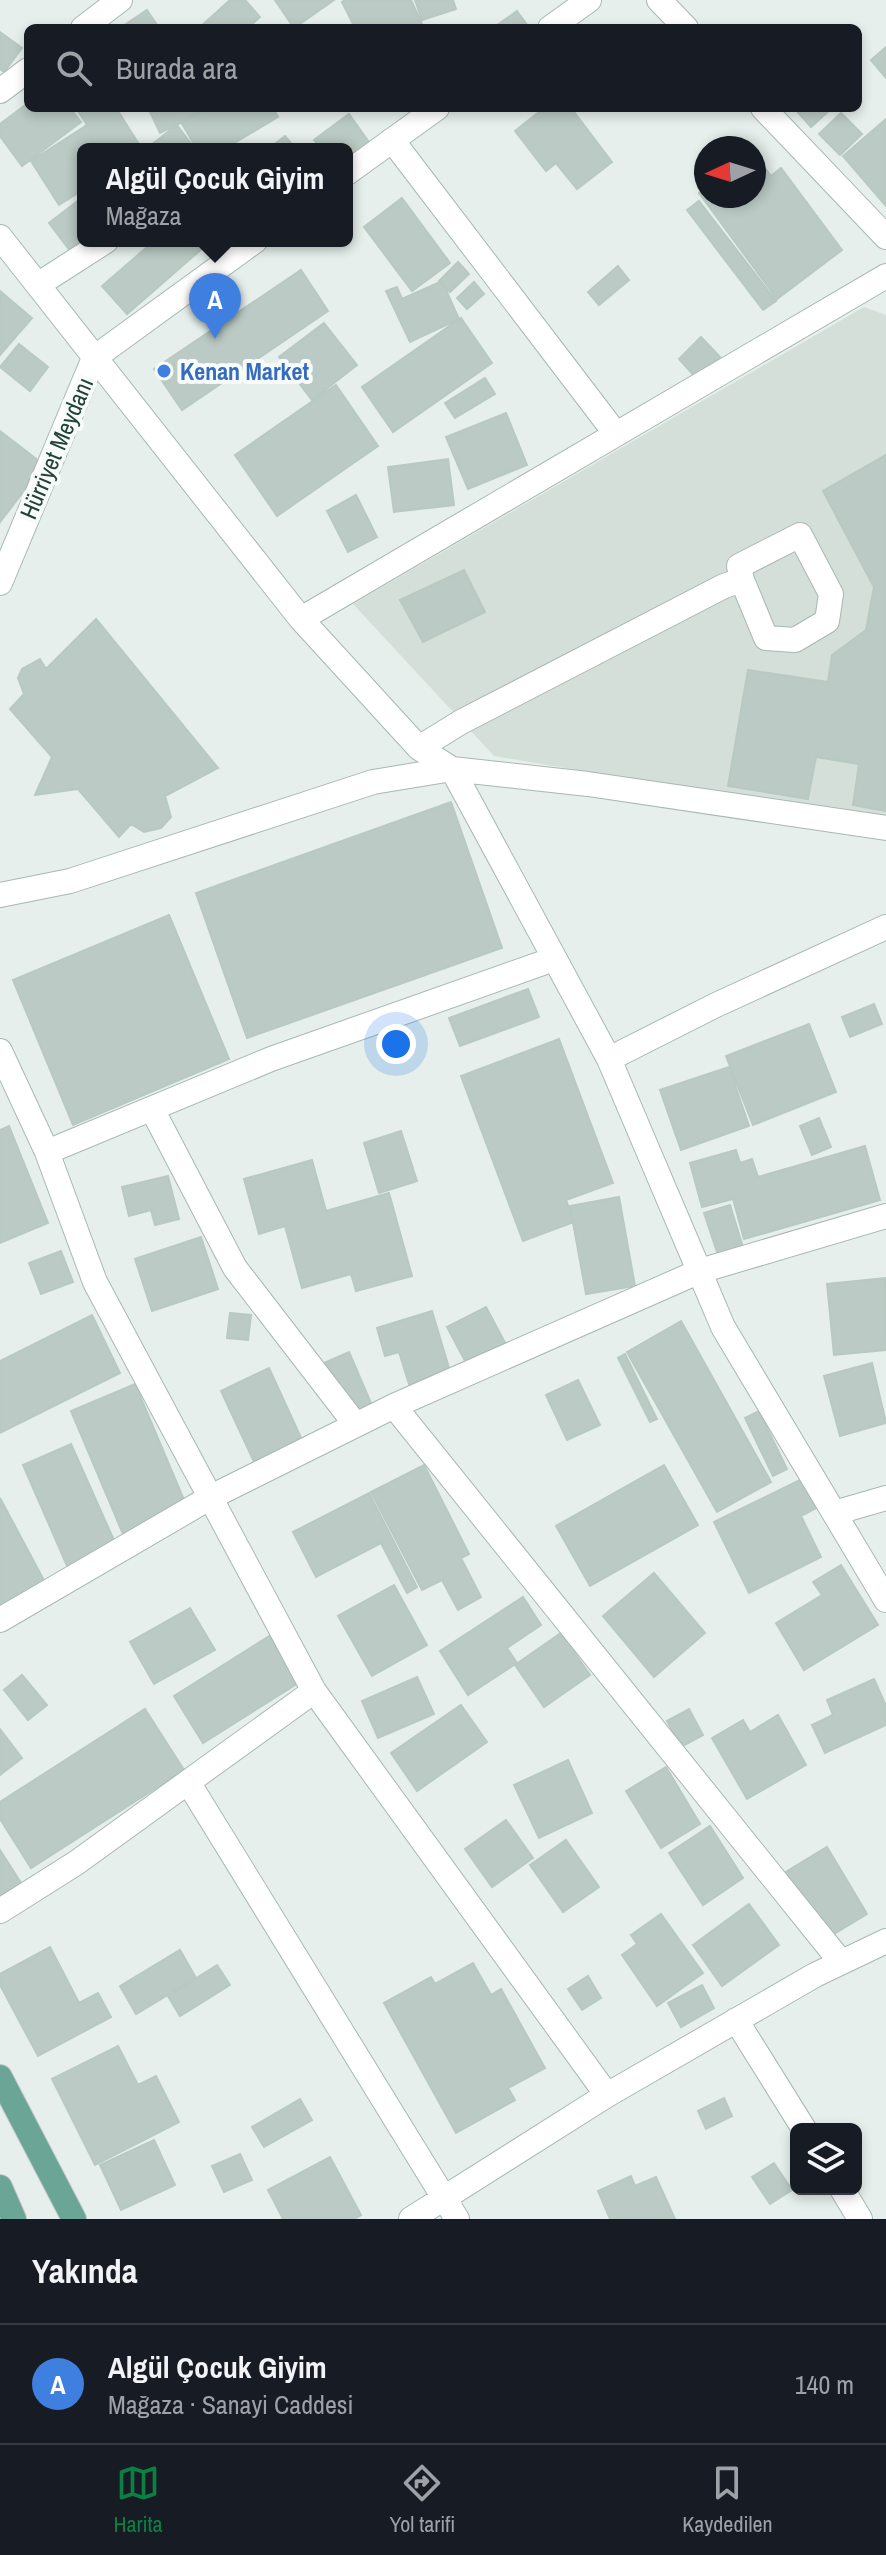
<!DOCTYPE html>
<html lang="tr">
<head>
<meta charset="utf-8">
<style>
  :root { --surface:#171b24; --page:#242831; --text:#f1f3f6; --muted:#9ea1a6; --line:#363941; --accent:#0b8043 }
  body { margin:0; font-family:"Archivo Narrow",sans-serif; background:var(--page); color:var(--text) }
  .controls { position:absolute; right:24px; bottom:24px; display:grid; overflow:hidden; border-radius:12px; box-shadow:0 4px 12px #0003 }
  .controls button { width:72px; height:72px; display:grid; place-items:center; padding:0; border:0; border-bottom:2px solid var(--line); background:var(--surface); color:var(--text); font:40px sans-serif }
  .compass { position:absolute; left:694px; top:136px; width:72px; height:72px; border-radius:50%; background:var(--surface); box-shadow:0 4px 12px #0003; rotate:266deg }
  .you { position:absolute; left:396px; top:1044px; width:28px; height:28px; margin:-20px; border:6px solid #fff; border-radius:50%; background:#1a73e8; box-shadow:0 0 0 12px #1a73e833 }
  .badge { display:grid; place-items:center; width:52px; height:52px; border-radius:50%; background:var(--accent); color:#fff; font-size:26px; font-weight:700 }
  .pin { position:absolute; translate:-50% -66px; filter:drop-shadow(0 2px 4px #0008) }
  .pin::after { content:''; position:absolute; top:42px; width:28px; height:24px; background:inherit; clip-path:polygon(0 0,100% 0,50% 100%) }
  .popup { position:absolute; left:77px; top:143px; width:276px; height:104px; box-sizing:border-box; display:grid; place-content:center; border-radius:12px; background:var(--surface); filter:drop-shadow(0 2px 6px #0005); font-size:26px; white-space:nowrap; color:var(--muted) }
  .popup b { font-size:30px; color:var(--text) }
  .popup::after { content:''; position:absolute; left:50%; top:100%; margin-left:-16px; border:16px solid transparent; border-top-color:var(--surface) }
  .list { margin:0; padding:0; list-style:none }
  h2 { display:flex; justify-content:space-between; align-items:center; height:104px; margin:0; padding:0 32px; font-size:34px }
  h2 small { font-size:26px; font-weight:400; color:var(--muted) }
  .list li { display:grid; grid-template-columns:52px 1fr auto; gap:24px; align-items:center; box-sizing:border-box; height:120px; padding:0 32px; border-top:2px solid var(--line) }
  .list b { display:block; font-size:30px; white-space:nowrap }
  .list p { margin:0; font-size:26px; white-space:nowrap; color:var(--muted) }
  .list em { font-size:26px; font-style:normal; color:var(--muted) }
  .icon { flex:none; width:44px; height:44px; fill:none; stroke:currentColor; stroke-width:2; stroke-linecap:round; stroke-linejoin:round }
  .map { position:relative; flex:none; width:886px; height:2219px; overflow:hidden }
  .search { position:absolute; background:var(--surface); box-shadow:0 4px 12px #0003; left:24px; right:24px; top:24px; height:88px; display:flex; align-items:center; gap:20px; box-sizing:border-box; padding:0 28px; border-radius:12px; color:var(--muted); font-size:30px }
  .sheet { height:224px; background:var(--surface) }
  nav { display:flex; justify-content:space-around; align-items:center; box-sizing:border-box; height:112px; border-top:2px solid var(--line); background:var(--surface); font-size:22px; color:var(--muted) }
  nav a { display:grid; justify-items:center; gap:4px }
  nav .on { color:var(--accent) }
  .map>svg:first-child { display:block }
  .built { fill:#d4dfda }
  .building { fill:#bbcac4; stroke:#b8c9c2; stroke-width:2 }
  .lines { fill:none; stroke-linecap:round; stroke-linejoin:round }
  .minor-casing { stroke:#a8b8b2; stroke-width:26 }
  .major-casing { stroke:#c2cac8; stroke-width:26 }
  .minor { stroke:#fff; stroke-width:24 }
  .major { stroke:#6aa596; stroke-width:24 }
  .shop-dot { fill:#3f7fe0; stroke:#f7fbf9; stroke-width:3 }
  .labels { text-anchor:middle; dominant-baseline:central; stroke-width:8; stroke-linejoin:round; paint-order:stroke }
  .shop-label { font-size:24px; font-weight:bold; fill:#366cbe; stroke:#f7fbf9; text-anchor:start }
  .street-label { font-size:24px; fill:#24423a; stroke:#f7fbf9 }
</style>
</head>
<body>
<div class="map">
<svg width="886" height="2219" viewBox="0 0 886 2219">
  <rect width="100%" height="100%" fill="#e6efeb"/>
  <!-- built -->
  <path class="built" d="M864,307L886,315V822L494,756L353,604Z"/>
  <!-- building -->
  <path class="building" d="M230,0H245L260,17L248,28H199Z
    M275,0H334L294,28Z
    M345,0H411L424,28H355L342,2Z
    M415,0H453L456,9L422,20Z
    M147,10L159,28H120Z
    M517,11L528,26L493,28Z
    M0,32L22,48L4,72L0,69Z
    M886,47V78L871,60Z
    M28,103V108H70L81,122L22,166L0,136V124Z
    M76,108H116L142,149H83V190L59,205L31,161L87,125Z
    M157,108H201L203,112L160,133L150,112Z
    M205,108H273L278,117L224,149H197L181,122Z
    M544,108H571L612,162L577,189L556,163L546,171L515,131Z
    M794,108H832L811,127Z
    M841,113L862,134L840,155L819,134Z
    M349,114L371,145L347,163V149H322L314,140Z
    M886,119V206L843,156Z
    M177,125L195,149H146Z
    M285,136L296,149H268Z
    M754,153L771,176L781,168L842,250L777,299L699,193L706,187V196H754Z
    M83,197L85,241L71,252L49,223Z
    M402,198L450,263L412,291L364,227Z
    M699,201L776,301L763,310L687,210Z
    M154,241H211L127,314L102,286Z
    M458,262L469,274L450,292L439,281Z
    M618,266L629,280L599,305L588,292Z
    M301,270L328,311L182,410L154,369Z
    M442,281L459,319L410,342L386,291L397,287L402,299Z
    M474,282L484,294L467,309L457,298Z
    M0,291L32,318L0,355Z
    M461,318L492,363L393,432L362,387Z
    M324,323L357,365L312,400L279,357Z
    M701,337L720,357L697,379L679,359Z
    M19,344L48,367L30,391L0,367Z
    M485,378L495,394L455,418L445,403Z
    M336,385L378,446L277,516L235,455Z
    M506,413L527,465L468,489L446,437Z
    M0,431L44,465L0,522Z
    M886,455V811L853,805L859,764L816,757L808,799L728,786L748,670L828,682L832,655L866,630L874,587L823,491Z
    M448,459L454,505L394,512L388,467Z
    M356,495L377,537L348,552L327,511Z
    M464,570L485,612L423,642L400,600Z
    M96,619L218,768L165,796L171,817L161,828L144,832L131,824L119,837L78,789L35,795L52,757L10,709L24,694L18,678L22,669L40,659L46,669Z
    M451,802L502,948L247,1038L196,893Z
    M169,915L229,1059L73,1125L13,980Z
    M528,989L539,1017L460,1046L449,1018Z
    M874,1004L882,1024L850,1037L842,1017Z
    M809,1024L836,1092L753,1125L726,1056Z
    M559,1039L613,1183L566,1200L574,1222L523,1241L461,1076Z
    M729,1067L749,1126L681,1150L660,1090Z
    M819,1118L831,1147L812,1155L800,1126Z
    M9,1126L48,1223L0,1243V1130Z
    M401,1131L417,1181L379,1193L364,1143Z
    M865,1146L880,1200L744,1239L733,1199L702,1207L690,1163L736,1150L740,1163L752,1159L758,1177Z
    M312,1160L326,1211L389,1193L412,1276L356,1291L351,1274L302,1288L285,1226L259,1234L244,1179Z
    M168,1176L179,1219L155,1225L151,1210L129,1216L122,1187Z
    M619,1197L635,1286L586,1294L570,1206Z
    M730,1205L743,1247L718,1255L704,1213Z
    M201,1237L218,1289L152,1311L135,1259Z
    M61,1251L73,1282L41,1294L29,1263Z
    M885,1278L886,1350L834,1355L827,1284Z
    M486,1307L512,1356L473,1376L447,1327Z
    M432,1311L455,1388L414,1400L399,1352L385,1356L377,1328Z
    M230,1313L251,1315L248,1340L227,1338Z
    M92,1315L120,1373L0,1433V1361Z
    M681,1321L771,1482L717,1512L627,1352Z
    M349,1352L380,1424L346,1439L315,1367Z
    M625,1354L657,1419L650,1422L618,1358Z
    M872,1363L886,1423L840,1436L824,1376Z
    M269,1368L303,1442L255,1464L221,1391Z
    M578,1380L600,1425L567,1440L546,1395Z
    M135,1384L187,1507L123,1534L71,1411Z
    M759,1411L787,1469L773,1476L745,1418Z
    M71,1444L117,1547L68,1568L23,1465Z
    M424,1465L469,1554L461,1558L481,1597L458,1610L442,1580L422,1590L371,1492Z
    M664,1465L698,1525L590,1586L556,1526Z
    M802,1479L816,1508L801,1516L821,1557L749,1593L714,1522Z
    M369,1493L417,1587L407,1593L381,1543L316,1577L293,1532Z
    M0,1498L47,1586L0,1612Z
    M841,1565L878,1625L804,1670L776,1623L822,1595L813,1582Z
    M654,1573L705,1633L654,1677L603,1616Z
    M394,1585L427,1645L372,1676L338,1616Z
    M523,1597L541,1625L507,1648L517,1663L468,1695L440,1651Z
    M190,1608L215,1650L154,1684L130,1642Z
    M561,1633L590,1675L544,1707L515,1665Z
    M271,1635L300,1682L203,1743L174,1696Z
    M22,1675L47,1705L28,1720L4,1690Z
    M417,1677L434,1714L378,1738L362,1701Z
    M874,1679L886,1706V1725L825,1753L812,1725L833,1715L827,1700Z
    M461,1705L487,1742L417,1791L391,1753Z
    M145,1709L184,1770L31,1868L0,1819V1802Z
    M689,1709L703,1735L681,1747L667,1721Z
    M778,1715L806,1765L747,1799L712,1738L743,1720L750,1732Z
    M0,1729L22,1758L0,1775Z
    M568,1760L592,1813L539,1838L514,1785Z
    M666,1767L700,1824L661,1848L626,1791Z
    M506,1820L533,1858L492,1887L465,1849Z
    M710,1826L743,1878L703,1905L669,1853Z
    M566,1840L599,1887L563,1912L530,1865Z
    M827,1847L867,1914L824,1940L784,1873Z
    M0,1850L23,1886L0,1900Z
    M749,1904L779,1945L722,1986L693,1945Z
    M661,1914L703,1973L657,2006L622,1955L637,1944L631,1935Z
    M50,1947L79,2003L98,1993L111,2017L38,2056L0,1985V1974Z
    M180,1950L196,1978L136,2014L120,1986Z
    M473,1963L491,1995L501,1989L545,2068L508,2088L515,2100L456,2133L384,2003L431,1977L435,1984Z
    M217,1965L230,1985L180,2016L168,1996Z
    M588,1976L601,1998L582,2010L568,1989Z
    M702,1985L714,2008L681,2027L668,2003Z
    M118,2046L138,2085L156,2076L179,2122L95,2165L52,2079Z
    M724,2098L732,2116L706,2129L698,2111Z
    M300,2099L312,2120L264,2147L252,2127Z
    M154,2140L175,2185L121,2210L100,2165Z
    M240,2154L252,2180L224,2192L212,2166Z
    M330,2157L361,2215L354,2219H283L268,2190Z
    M774,2163L792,2190L770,2204L752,2177Z
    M631,2176L635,2186L656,2177L675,2219H610L598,2191Z"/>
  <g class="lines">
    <defs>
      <path id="minor" d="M659,0L686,28
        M83,28L120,0
        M550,28L589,0
        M0,91L28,70
        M763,108L886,237
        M392,140L616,434
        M347,173L437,108
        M0,237L301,619L419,748L452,769L609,1059L723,1327L886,1600
        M39,284L106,241
        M94,358L255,241
        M0,583L94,358
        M301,619L886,276
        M419,748L461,722L724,586L742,580L766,638L795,640L827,621L831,594L800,535L739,566L742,580
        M0,895L70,881L373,782L452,769L588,784L886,828
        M0,1051L47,1152L95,1282L314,1691L607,2095
        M609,1059L716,1005L886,927
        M152,1109L235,1268L356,1425
        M47,1152L271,1059L554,959
        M394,1406L841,1962
        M834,1513L886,1498
        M0,1620L211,1497L394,1406L700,1271L886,1216
        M188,1782L457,2219
        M0,1911L76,1863L314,1691
        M736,2020L804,2129
        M842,2189L860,2219
        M411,2219L607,2095L815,1975L886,1941"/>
      <path id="major" d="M0,2077L74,2219
        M0,2187L14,2219"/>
    </defs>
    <!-- minor casing -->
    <use href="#minor" class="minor-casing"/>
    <!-- major casing -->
    <use href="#major" class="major-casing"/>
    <!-- minor -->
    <use href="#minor" class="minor"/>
    <!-- major -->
    <use href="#major" class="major"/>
  </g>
  <!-- markers -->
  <circle class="shop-dot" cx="164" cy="371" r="8"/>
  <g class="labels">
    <!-- shop labels -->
    <g class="shop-label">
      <text x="180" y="371">Kenan Market</text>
    </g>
    <!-- street labels -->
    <g class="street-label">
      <text transform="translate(56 448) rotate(-67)">Hürriyet Meydanı</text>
    </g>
  </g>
</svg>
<div class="controls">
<button><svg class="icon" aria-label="layers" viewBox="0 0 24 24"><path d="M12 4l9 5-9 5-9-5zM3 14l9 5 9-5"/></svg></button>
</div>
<svg class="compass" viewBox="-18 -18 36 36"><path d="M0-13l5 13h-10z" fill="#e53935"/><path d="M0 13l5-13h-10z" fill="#9ea1a6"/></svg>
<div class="you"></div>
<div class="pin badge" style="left:215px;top:339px;background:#3f7fe0">A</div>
<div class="popup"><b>Algül Çocuk Giyim</b>Mağaza</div>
<div class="search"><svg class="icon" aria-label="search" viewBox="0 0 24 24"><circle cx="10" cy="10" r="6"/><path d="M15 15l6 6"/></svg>Burada ara</div>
</div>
<section class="sheet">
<h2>Yakında<small></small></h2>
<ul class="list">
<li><span class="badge" style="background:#3f7fe0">A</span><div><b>Algül Çocuk Giyim</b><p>Mağaza · Sanayi Caddesi</p></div><em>140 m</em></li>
</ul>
</section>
<nav>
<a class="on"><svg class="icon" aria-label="map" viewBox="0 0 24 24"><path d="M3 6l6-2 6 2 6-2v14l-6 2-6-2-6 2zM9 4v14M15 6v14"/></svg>Harita</a>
<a><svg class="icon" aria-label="directions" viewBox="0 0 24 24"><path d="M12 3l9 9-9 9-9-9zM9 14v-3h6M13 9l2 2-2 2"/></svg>Yol tarifi</a>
<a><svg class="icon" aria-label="saved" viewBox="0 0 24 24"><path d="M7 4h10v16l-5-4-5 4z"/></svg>Kaydedilen</a>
</nav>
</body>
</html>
